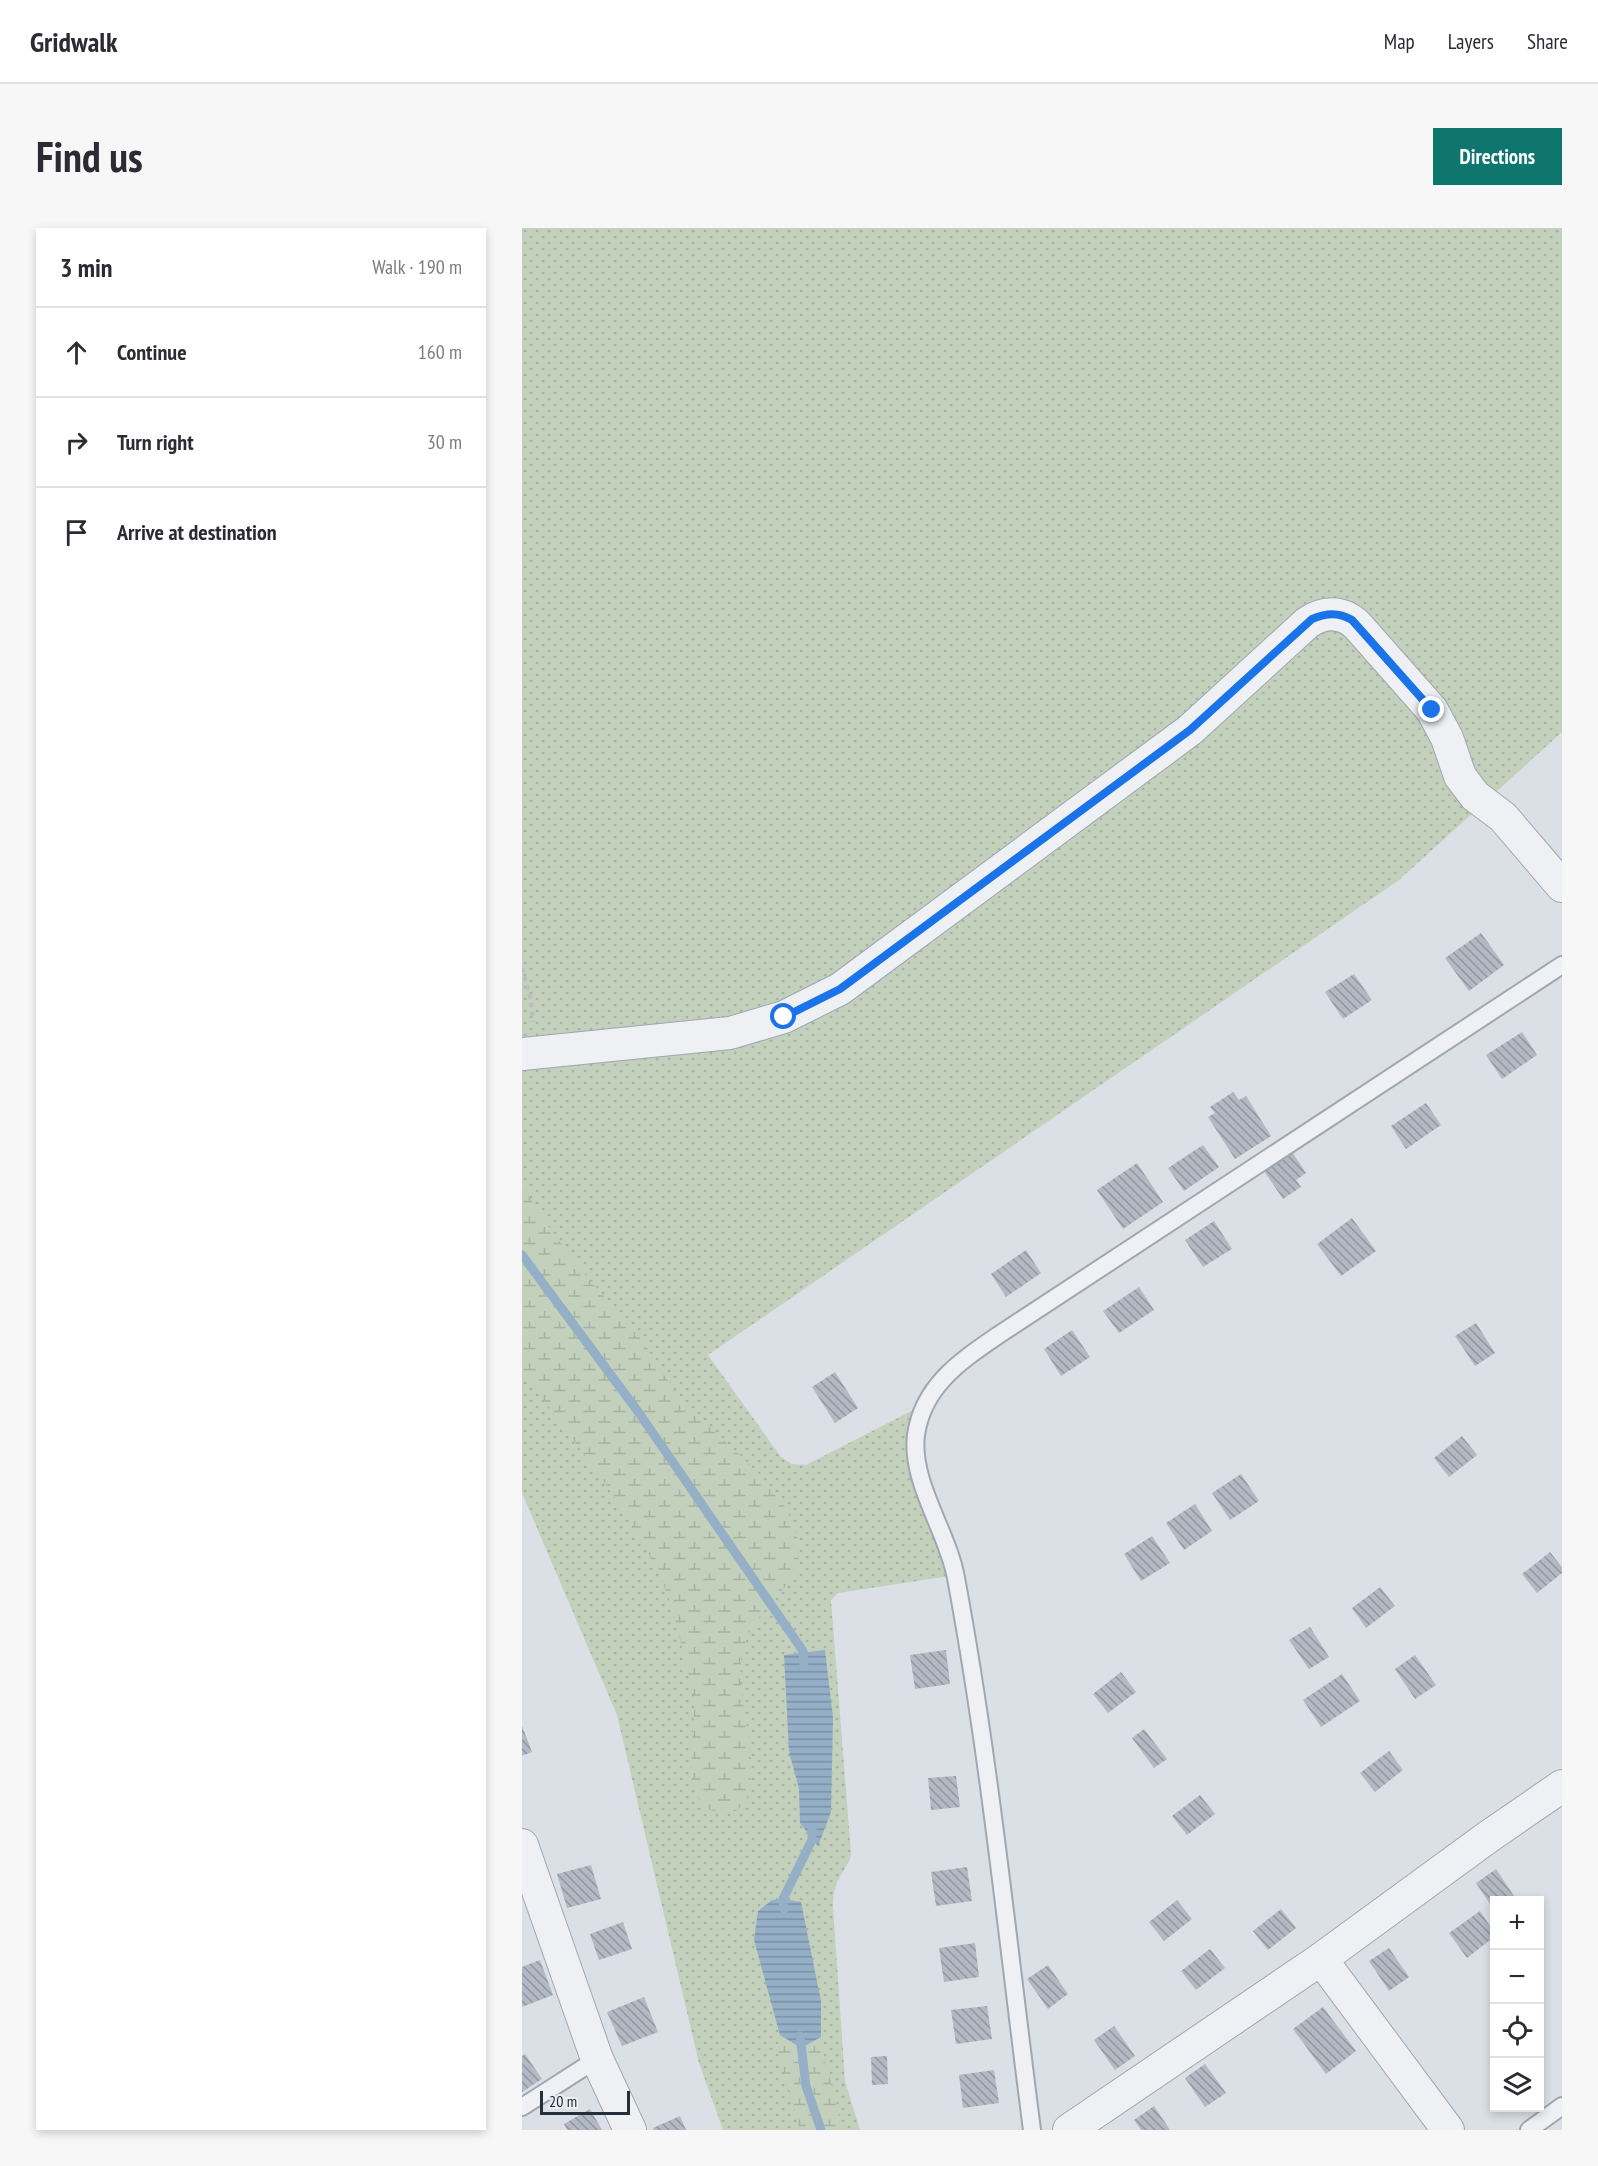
<!DOCTYPE html>
<html lang="en">
<head>
<meta charset="utf-8">
<style>
  :root { --surface:#fff; --page:#f7f7f7; --text:#2b2b33; --muted:#7c7c81; --line:#e1e1e2; --accent:#0f766e }
  body { margin:0; font-family:"PT Sans Narrow",sans-serif; background:var(--page); color:var(--text) }
  .controls { position:absolute; right:18px; bottom:18px; display:grid; overflow:hidden; border-radius:0px; box-shadow:0 3px 9px #0003 }
  .controls button { width:54px; height:54px; display:grid; place-items:center; padding:0; border:0; border-bottom:2px solid var(--line); background:var(--surface); color:var(--text); font:30px sans-serif }
  .scale { position:absolute; left:18px; bottom:15px; width:90px; box-sizing:border-box; padding-left:6px; border:3px solid #252e3c; border-top:0; font-size:16px; line-height:21px; white-space:nowrap; color:#252e3c; -webkit-text-stroke:4px #eaeff4; paint-order:stroke }
  .stop { position:absolute; width:18px; height:18px; margin:-14px; border:4px solid #1a73e8; border-radius:50%; background:#fff }
  .stop.end { background:#1a73e8; border-color:#fff; box-shadow:0 2px 6px #0008 }
  .list { margin:0; padding:0; list-style:none }
  h2 { display:flex; justify-content:space-between; align-items:center; height:78px; margin:0; padding:0 24px; font-size:26px }
  h2 small { font-size:20px; font-weight:400; color:var(--muted) }
  .list li { display:grid; grid-template-columns:39px 1fr auto; gap:18px; align-items:center; box-sizing:border-box; height:90px; padding:0 24px; border-top:2px solid var(--line) }
  .list b { display:block; font-size:22px; white-space:nowrap }
  .list em { font-size:20px; font-style:normal; color:var(--muted) }
  .icon { flex:none; width:33px; height:33px; fill:none; stroke:currentColor; stroke-width:2; stroke-linecap:round; stroke-linejoin:round }
  .map { position:relative; flex:none; width:1040px; height:1902px; overflow:hidden; border-radius:0px }
  header { display:flex; align-items:center; gap:36px; box-sizing:border-box; height:84px; padding:0 30px; background:var(--surface); border-bottom:2px solid var(--line) }
  header strong { font-size:28px }
  nav { display:flex; gap:33px; margin-inline-start:auto; font-size:21px }
  .intro { display:flex; align-items:center; justify-content:space-between; box-sizing:border-box; height:144px; padding:0 36px }
  h1 { margin:0; font-size:42px }
  .button { padding:15px 27px; border-radius:0px; background:var(--accent); color:#fff; font-size:21px; font-weight:700 }
  main { display:flex; gap:36px; padding:0 36px }
  aside { flex:1; background:var(--surface); border-radius:0px; box-shadow:0 3px 9px #0003 }
  .map>svg:first-child { display:block }
  .grass { fill:url(#grass-dots) }
  .wetland { fill:url(#wetland-marsh) }
  .water { fill:url(#water-rules) }
  .lines { fill:none; stroke-linecap:round; stroke-linejoin:round }
  .stream { stroke:#95afc7; stroke-width:9 }
  .building { fill:url(#building-back-hatch) }
  .lane-casing { stroke:#a1a7b0; stroke-width:20 }
  .street-casing { stroke:#a1a7b0; stroke-width:34 }
  .path { stroke:#babec4; stroke-width:4; stroke-dasharray:4.5 4.5; stroke-linecap:butt }
  .lane { stroke:#eef0f4; stroke-width:16 }
  .street { stroke:#eef0f4; stroke-width:32 }
  .route { stroke:#1a73e8; stroke-width:8 }
</style>
</head>
<body>
<header>
<strong>Gridwalk</strong>
<nav><a>Map</a><a>Layers</a><a>Share</a></nav>
</header>
<div class="intro"><h1>Find us</h1><a class="button">Directions</a></div>
<main>
<aside>
<h2>3 min<small>Walk · 190 m</small></h2>
<ul class="list">
<li><svg class="icon" aria-label="ahead" viewBox="0 0 24 24"><path d="M12 20V5M6 11l6-6 6 6"/></svg><div><b>Continue</b></div><em>160 m</em></li>
<li><svg class="icon" aria-label="right" viewBox="0 0 24 24"><path d="M7 20v-9h11M14 6l5 5-5 5"/></svg><div><b>Turn right</b></div><em>30 m</em></li>
<li><svg class="icon" aria-label="arrive" viewBox="0 0 24 24"><path d="M6 21V4h12l-3 4 3 4H6"/></svg><div><b>Arrive at destination</b></div></li>
</ul>
</aside>
<div class="map">
<svg width="1040" height="1902" viewBox="0 0 1040 1902">
  <defs>
    <pattern id="grass-dots" width="8" height="8" patternUnits="userSpaceOnUse" patternTransform="scale(1.5)"><rect width="8" height="8" fill="#c2d0bc"/><path d="M2 2h.1M6 6h.1" fill="none" stroke="#a7b3a2" stroke-width="1.8" stroke-linecap="round"/></pattern>
    <pattern id="wetland-marsh" width="20" height="14" patternUnits="userSpaceOnUse" patternTransform="scale(1.5)"><rect width="20" height="14" fill="#c2d0bc"/><path d="M1 5h8M5 5V1M11 12h8M15 12V8" fill="none" stroke="#a7b3a2"/></pattern>
    <pattern id="water-rules" width="6" height="5" patternUnits="userSpaceOnUse" patternTransform="scale(1.5)"><rect width="6" height="5" fill="#95afc7"/><path d="M0 2.5h6" fill="none" stroke="#798fa3"/></pattern>
    <pattern id="building-back-hatch" width="6" height="6" patternUnits="userSpaceOnUse" patternTransform="scale(1.5)"><rect width="6" height="6" fill="#b3b9c3"/><path d="M-1 5l2 2M0 0l6 6M5-1l2 2" fill="none" stroke="#9197a0"/></pattern>
  </defs>
  <rect width="100%" height="100%" fill="#dbe0e6"/>
  <!-- grass -->
  <path class="grass" d="M0,0H1040V504L877,652L186,1127L259,1229L270,1236L284,1237L403,1176L394,1210L434,1347L316,1365L309,1372L329,1626C328,1635 322,1640 318,1649C312,1659 311,1668 311,1679L323,1853L338,1902H201L177,1835L95,1487L0,1265Z"/>
  <!-- wetland -->
  <path class="wetland" d="M0,956C21,994 49,1031 78,1064C87,1075 98,1085 108,1097C126,1118 138,1143 155,1165C191,1213 267,1252 276,1315C277,1323 277,1339 274,1346C271,1351 265,1357 261,1361C248,1377 231,1393 224,1412C211,1448 224,1483 228,1518C230,1542 234,1593 195,1584C155,1575 175,1497 172,1468C171,1462 169,1456 167,1450C159,1415 152,1379 137,1346C113,1296 82,1252 48,1208C32,1187 20,1166 0,1149Z
    M258,1807L279,1820L299,1809L302,1830L322,1902H278L257,1825Z"/>
  <!-- water -->
  <path class="water" d="M303,1422L311,1490L309,1584L296,1618L278,1595L277,1560L267,1524L262,1427Z
    M261,1671L279,1674L299,1773V1809L279,1820L258,1807L232,1712L236,1683L250,1672Z"/>
  <g class="lines">
    <!-- stream -->
    <path class="stream" d="M0,1027L117,1185L281,1423L282,1437
      M262,1681L261,1671L290,1612V1600
      M278,1808L284,1858L299,1902"/>
  </g>
  <!-- building -->
  <path class="building" d="M959,705L982,737L947,763L923,730Z
    M832,746L850,772L821,791L803,764Z
    M1000,804L1015,827L980,851L964,827Z
    M711,864L717,872L724,868L749,908L713,931L686,889L693,885L688,879Z
    M904,875L919,897L884,921L869,898Z
    M681,917L697,939L662,963L646,940Z
    M770,924L784,945L774,952L779,959L761,971L742,943Z
    M615,935L641,974L601,1001L575,962Z
    M830,990L854,1023L819,1048L795,1016Z
    M692,993L710,1021L681,1039L663,1012Z
    M504,1022L519,1045L484,1069L469,1046Z
    M617,1059L632,1082L597,1105L581,1083Z
    M954,1095L973,1125L953,1138L933,1108Z
    M550,1102L568,1129L539,1148L522,1121Z
    M313,1144L336,1180L313,1195L290,1159Z
    M940,1208L955,1227L927,1249L912,1230Z
    M719,1246L737,1273L708,1292L690,1265Z
    M673,1276L690,1303L662,1322L644,1295Z
    M630,1308L648,1335L619,1353L602,1326Z
    M1028,1324L1040,1339V1345L1015,1365L1000,1346Z
    M858,1359L873,1378L844,1400L830,1380Z
    M788,1399L807,1429L787,1441L767,1412Z
    M424,1422L428,1456L393,1461L388,1427Z
    M893,1427L914,1457L893,1471L873,1441Z
    M599,1444L614,1464L586,1485L571,1466Z
    M820,1446L838,1473L799,1499L781,1472Z
    M0,1498L10,1524L0,1528Z
    M622,1501L645,1531L632,1540L610,1510Z
    M867,1523L881,1542L853,1564L838,1545Z
    M434,1548L438,1579L409,1582L406,1550Z
    M678,1567L693,1586L665,1607L650,1588Z
    M69,1637L79,1671L45,1680L35,1646Z
    M445,1639L450,1673L414,1678L409,1644Z
    M974,1641L994,1671L991,1672H972V1682L954,1655Z
    M655,1672L670,1691L642,1713L627,1694Z
    M759,1681L774,1700L746,1722L731,1703Z
    M958,1683L972,1704V1709L945,1730L927,1705Z
    M101,1694L110,1721L77,1732L68,1706Z
    M453,1715L457,1749L422,1754L417,1720Z
    M867,1720L887,1749L867,1763L847,1733Z
    M688,1721L703,1740L674,1762L659,1743Z
    M18,1732L31,1767L0,1779V1739Z
    M526,1737L546,1766L526,1781L505,1751Z
    M122,1769L136,1804L100,1818L85,1784Z
    M465,1778L470,1811L434,1816L429,1782Z
    M801,1779L834,1823L804,1846L771,1801Z
    M592,1798L613,1828L593,1842L572,1812Z
    M3,1826L20,1851L0,1864V1828Z
    M365,1828L366,1856L350,1857L349,1829Z
    M683,1836L704,1865L683,1879L663,1850Z
    M472,1842L477,1875L441,1880L437,1847Z
    M632,1878L648,1902H619L612,1892Z
    M68,1881L80,1902H45L42,1896Z
    M158,1888L164,1902H132L131,1900Z"/>
  <g class="lines">
    <defs>
      <path id="lane" d="M0,1879L75,1831
        M510,1902C486,1718 468,1532 434,1350C426,1304 388,1254 394,1207C401,1157 440,1132 478,1106L1040,737
        M1007,1902L1040,1878"/>
      <path id="street" d="M0,826L208,805L262,789L318,761L668,502L785,395C802,383 820,383 835,397L910,482L925,510L938,548L953,568L981,589L1040,658
        M0,1617L75,1831L108,1902
        M799,1731L926,1902
        M547,1902L799,1731L966,1609L1040,1558"/>
    </defs>
    <!-- lane casing -->
    <use href="#lane" class="lane-casing"/>
    <!-- street casing -->
    <use href="#street" class="street-casing"/>
    <!-- path -->
    <path class="path" d="M0,740L9,773L11,794"/>
    <!-- lane -->
    <use href="#lane" class="lane"/>
    <!-- street -->
    <use href="#street" class="street"/>
  </g>
  <g class="lines">
    <!-- route -->
    <path class="route" d="M262,789L318,761L668,502L790,391C805,385 816,384 830,392L910,482"/>
  </g>
</svg>
<div class="controls">
<button>+</button>
<button>−</button>
<button><svg class="icon" aria-label="locate" viewBox="0 0 24 24"><circle cx="12" cy="12" r="6"/><path d="M12 2v4M12 18v4M2 12h4M18 12h4"/></svg></button>
<button><svg class="icon" aria-label="layers" viewBox="0 0 24 24"><path d="M12 4l9 5-9 5-9-5zM3 14l9 5 9-5"/></svg></button>
</div>
<div class="scale">20 m</div>
<div class="stop" style="left:262px;top:789px"></div>
<div class="stop end" style="left:910px;top:482px"></div>
</div>
</main>
</body>
</html>
